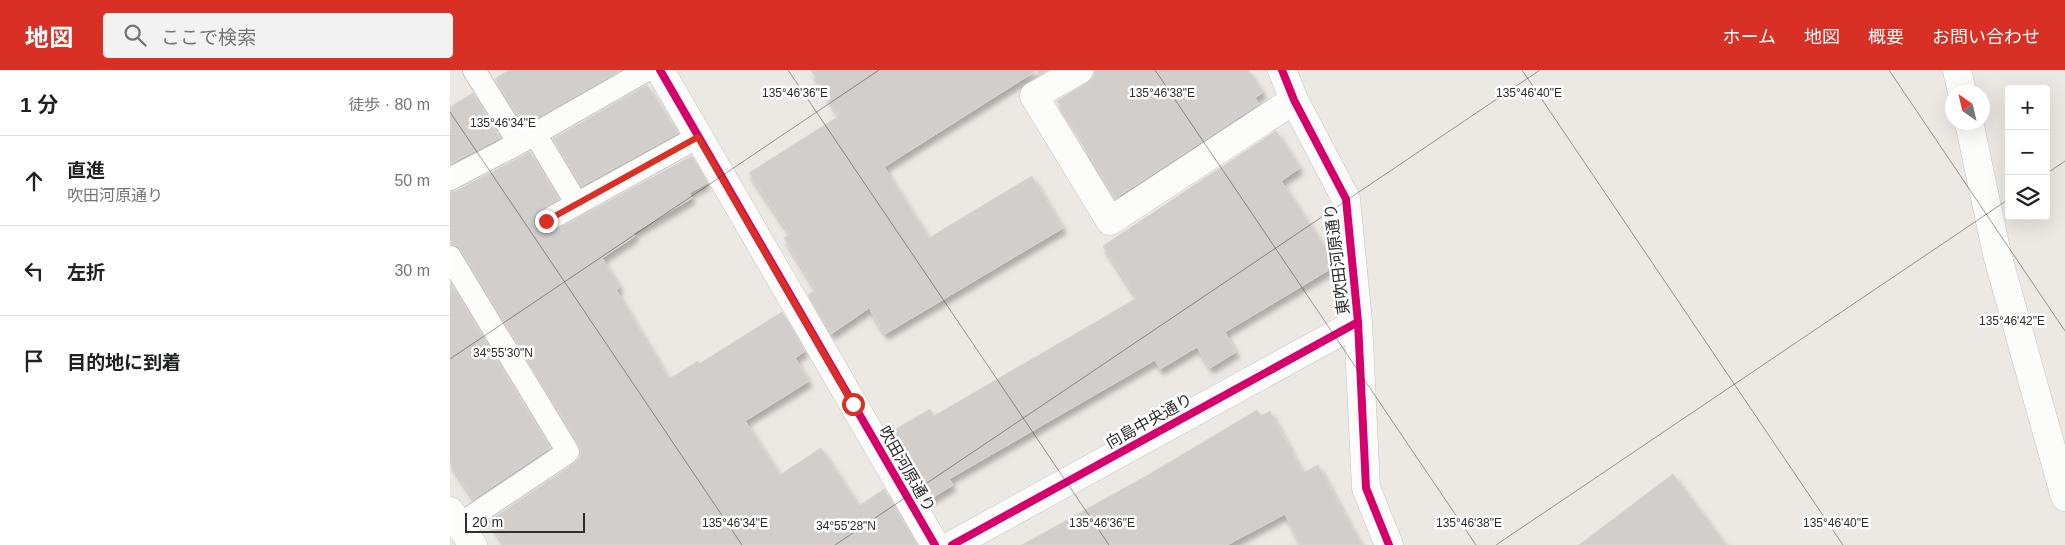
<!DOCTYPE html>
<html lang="ja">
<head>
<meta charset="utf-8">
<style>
  :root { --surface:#fff; --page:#f2f2f2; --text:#202124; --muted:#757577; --line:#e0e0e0; --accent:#d93025 }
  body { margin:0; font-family:Arial,"Noto Sans JP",sans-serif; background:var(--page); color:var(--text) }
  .controls { position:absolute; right:15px; top:15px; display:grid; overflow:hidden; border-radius:5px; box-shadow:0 5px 20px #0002 }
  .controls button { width:45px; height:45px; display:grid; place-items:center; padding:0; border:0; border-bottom:1px solid var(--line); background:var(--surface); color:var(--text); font:25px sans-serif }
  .compass { position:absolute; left:1495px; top:15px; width:45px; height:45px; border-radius:50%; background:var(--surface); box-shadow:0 5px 20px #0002; rotate:326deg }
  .scale { position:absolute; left:15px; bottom:12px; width:120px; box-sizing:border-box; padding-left:5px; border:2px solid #2e2e2e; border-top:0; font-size:14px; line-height:18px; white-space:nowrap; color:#2e2e2e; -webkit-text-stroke:4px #fff; paint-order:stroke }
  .stop { position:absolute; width:15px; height:15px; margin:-11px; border:4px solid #d93025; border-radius:50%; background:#fff }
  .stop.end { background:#d93025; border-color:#fff; box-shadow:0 1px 5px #0008 }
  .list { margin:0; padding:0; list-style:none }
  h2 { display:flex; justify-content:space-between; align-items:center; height:65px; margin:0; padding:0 20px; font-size:21px }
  h2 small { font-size:16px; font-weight:400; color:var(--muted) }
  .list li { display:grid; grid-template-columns:32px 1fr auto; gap:15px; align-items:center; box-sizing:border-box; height:90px; padding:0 20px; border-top:1px solid var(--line) }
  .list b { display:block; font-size:19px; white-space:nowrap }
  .list p { margin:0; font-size:16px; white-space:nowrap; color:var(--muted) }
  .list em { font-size:16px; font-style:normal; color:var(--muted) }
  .icon { flex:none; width:28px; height:28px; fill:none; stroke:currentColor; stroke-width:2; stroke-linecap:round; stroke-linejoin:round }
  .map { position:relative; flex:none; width:1615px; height:475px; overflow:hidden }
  header { display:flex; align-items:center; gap:30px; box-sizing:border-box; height:70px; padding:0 25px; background:var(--accent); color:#fff }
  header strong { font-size:24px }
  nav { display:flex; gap:28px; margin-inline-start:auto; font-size:18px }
  .search { width:350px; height:45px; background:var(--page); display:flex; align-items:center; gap:12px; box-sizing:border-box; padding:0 18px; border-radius:5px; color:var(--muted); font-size:19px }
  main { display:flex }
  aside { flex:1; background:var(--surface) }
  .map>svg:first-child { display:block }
  .building { fill:#d1cecb; stroke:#d7d4d0; filter:url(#shadow) }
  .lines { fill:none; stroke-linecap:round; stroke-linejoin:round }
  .lane-casing { stroke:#c5c4c5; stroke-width:24 }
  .street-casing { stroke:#c5c4c5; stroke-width:29 }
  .lane { stroke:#fcfcfb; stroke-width:22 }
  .street { stroke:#fcfcfb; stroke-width:28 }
  .cycleway-casing { stroke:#fff; stroke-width:11 }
  .cycleway { stroke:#d6006c; stroke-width:8 }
  .route { stroke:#d93025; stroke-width:6 }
  .ticks { fill:none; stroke:#2e2e2e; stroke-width:1; stroke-opacity:0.45 }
  .labels { text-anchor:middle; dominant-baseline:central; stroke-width:5; stroke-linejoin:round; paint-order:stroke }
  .street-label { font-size:16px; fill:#2e2e2e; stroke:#fff }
  .ticks-label { font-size:12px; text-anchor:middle; fill:#2e2e2e; stroke:#fff; stroke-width:5; stroke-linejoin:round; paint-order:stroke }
</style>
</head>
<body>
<header>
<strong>地図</strong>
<div class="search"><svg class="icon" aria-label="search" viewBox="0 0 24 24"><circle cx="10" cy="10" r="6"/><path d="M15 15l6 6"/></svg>ここで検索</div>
<nav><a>ホーム</a><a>地図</a><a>概要</a><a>お問い合わせ</a></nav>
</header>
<main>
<aside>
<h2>1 分<small>徒歩 · 80 m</small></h2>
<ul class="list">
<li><svg class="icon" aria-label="ahead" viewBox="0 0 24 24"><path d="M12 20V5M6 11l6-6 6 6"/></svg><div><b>直進</b><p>吹田河原通り</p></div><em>50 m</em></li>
<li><svg class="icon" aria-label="left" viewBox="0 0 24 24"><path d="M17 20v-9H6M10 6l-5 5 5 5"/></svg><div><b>左折</b></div><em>30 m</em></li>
<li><svg class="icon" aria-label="arrive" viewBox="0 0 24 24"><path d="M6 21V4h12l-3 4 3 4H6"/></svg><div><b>目的地に到着</b></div></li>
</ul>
</aside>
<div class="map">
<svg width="1615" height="475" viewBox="0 0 1615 475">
  <defs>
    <filter id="shadow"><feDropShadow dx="3" dy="5.5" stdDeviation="2.5" flood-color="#0004"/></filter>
  </defs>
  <rect width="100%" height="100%" fill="#ece8e4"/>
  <!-- building -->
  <path class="building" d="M59,0H171L74,55L45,9Z
    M361,0H598L590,5L587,0L434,97L479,168L582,106L613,158L435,264L419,238L381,264L358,225L366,220L334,168L340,164L299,103L389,46Z
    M645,0H798L813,22L805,28L809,34L666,128L633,76L635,74L607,31L637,13L643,7Z
    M197,15L228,63L132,116L103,69Z
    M23,23L50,68L0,94V37Z
    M826,61L850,98L831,111L887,195L775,262L786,282L760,298L747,277L710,299L705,290L499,409L503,415L477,431L461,402L464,400L441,362L480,339L484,346L687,228L653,176Z
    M80,82L109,129L90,140L85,145L83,151L85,158L89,162L95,164L102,162L242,86L257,113L239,123L242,128L183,163L185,166L152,188L170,217L166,220L219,309L248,291L249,294L332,242L355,281L345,288L359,311L295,351L330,405L371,378L409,436L434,419L467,475H55L39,451L125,393L130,388L131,381L129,375L11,180L7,176L0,174V122L6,121Z
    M0,212L100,378L24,429L0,393Z
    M807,340L811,346L820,341L853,403L868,395L911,475H851L835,444L777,475H572L698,405Z
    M1223,404L1276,475H1129Z"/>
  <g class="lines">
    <defs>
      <path id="lane" d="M24,0L69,73
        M85,64L127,134
        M0,109L69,73L197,0
        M96,151L248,67
        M0,187L118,382L9,455"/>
      <path id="street" d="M210,0L485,475
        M629,0L584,26L660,151L844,30
        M832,0L844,30L896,129L908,252L916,418L939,475
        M1507,0L1512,22
        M1519,52L1547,184L1615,427
        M0,441L23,475
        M502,475L908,252"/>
    </defs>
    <!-- lane casing -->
    <use href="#lane" class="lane-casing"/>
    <!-- street casing -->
    <use href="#street" class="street-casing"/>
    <!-- lane -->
    <use href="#lane" class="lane"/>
    <!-- street -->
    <use href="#street" class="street"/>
    <defs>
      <path id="cycleway" d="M210,0L485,475
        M832,0L844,30L896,129L908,252L916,418L939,475
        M502,475L908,252"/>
    </defs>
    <!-- cycleway casing -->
    <use href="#cycleway" class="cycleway-casing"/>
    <!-- cycleway -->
    <use href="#cycleway" class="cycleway"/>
  </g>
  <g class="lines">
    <!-- route -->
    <path class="route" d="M96,151L248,67L403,334"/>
  </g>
  <!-- ticks -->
  <path class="ticks" d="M338,0L659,475M705,0L1026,475M1072,0L1393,475M1439,0L1615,261M0,42L292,475M1596,104L1615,91M0,289L429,0M385,475L1090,0M1046,475L1559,129"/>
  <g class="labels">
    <!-- street labels -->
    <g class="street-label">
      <text transform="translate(887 189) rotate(-97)">東吹田河原通り</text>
      <text transform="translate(699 351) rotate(-29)">向島中央通り</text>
      <text transform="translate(457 399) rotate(60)">吹田河原通り</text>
    </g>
  </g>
  <g class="ticks-label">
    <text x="345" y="27">135°46'36"E</text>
    <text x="712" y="27">135°46'38"E</text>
    <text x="1079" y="27">135°46'40"E</text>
    <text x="53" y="57">135°46'34"E</text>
    <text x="1562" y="255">135°46'42"E</text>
    <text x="53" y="287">34°55'30"N</text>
    <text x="285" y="457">135°46'34"E</text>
    <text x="652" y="457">135°46'36"E</text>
    <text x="1019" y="457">135°46'38"E</text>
    <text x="1386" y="457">135°46'40"E</text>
    <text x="396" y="460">34°55'28"N</text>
  </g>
</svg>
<div class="controls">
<button>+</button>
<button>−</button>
<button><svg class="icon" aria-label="layers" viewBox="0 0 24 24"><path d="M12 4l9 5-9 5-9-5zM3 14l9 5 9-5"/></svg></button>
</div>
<svg class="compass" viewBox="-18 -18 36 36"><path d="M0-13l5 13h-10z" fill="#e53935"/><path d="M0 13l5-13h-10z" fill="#757577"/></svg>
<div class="scale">20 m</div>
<div class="stop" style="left:403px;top:334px"></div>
<div class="stop end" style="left:96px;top:151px"></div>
</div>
</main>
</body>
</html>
